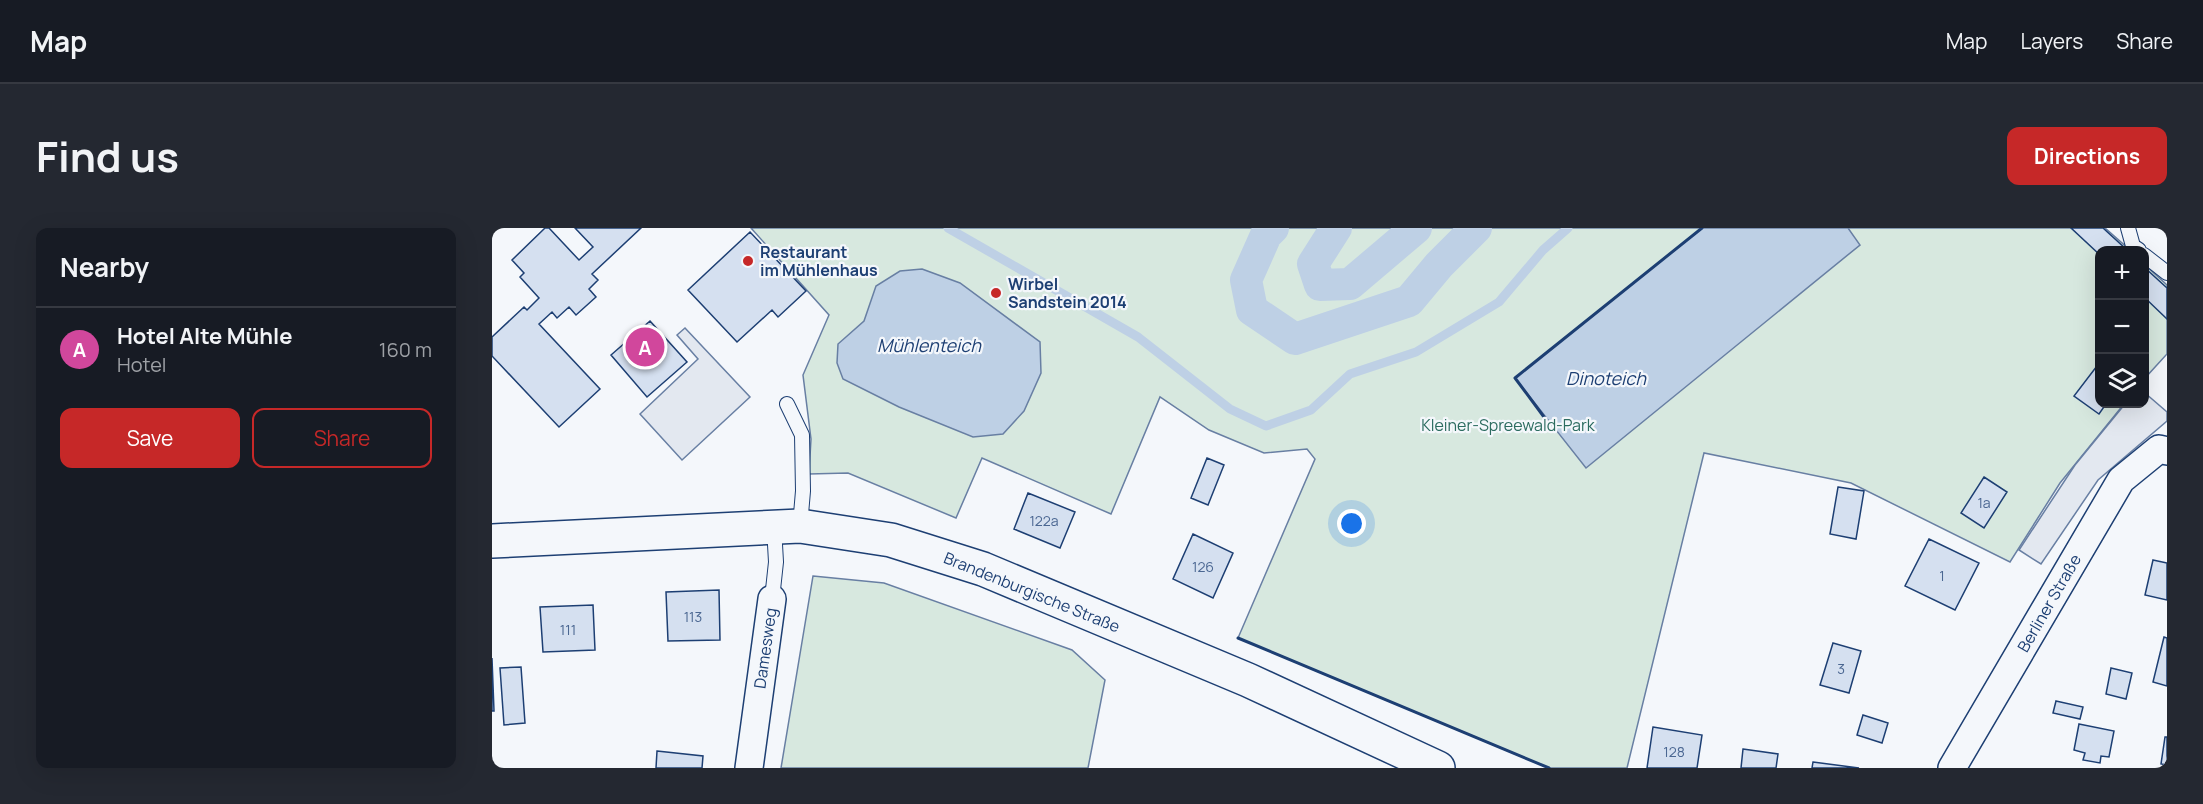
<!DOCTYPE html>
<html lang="en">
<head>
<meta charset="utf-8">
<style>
  :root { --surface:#171b24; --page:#242831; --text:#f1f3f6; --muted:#9ea1a6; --line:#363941; --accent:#c62828 }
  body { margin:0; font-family:Manrope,sans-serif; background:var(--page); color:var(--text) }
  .controls { position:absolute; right:18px; top:18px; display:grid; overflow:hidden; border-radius:12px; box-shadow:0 6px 24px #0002 }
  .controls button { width:54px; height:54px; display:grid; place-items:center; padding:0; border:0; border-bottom:2px solid var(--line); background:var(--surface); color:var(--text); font:30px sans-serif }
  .you { position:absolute; left:860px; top:296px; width:21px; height:21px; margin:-15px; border:4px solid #fff; border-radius:50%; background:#1a73e8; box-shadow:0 0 0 9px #1a73e833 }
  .badge { display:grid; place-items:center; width:39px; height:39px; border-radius:50%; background:var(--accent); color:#fff; font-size:20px; font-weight:700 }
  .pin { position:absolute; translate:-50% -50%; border:3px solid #fff; box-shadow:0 2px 6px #0006 }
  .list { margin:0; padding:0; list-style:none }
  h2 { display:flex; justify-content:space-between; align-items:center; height:78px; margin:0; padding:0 24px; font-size:26px }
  h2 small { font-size:20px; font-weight:400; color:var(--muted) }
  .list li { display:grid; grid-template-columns:39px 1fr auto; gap:18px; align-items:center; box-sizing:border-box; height:84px; padding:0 24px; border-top:2px solid var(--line) }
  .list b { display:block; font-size:22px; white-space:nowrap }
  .list p { margin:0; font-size:20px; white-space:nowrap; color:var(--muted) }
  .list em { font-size:20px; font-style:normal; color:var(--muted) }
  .actions { display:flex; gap:12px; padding:18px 24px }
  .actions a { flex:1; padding:14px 0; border:2px solid var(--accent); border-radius:12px; text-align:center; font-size:21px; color:var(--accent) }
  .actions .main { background:var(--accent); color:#fff }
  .icon { flex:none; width:33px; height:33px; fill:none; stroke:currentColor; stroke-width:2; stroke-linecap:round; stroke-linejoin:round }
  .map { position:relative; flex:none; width:1675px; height:540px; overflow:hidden; border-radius:12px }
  header { display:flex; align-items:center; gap:36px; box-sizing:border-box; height:84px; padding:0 30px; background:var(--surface); border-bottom:2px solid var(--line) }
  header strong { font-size:28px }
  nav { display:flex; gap:33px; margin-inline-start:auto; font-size:21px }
  .intro { display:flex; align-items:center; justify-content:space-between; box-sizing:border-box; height:144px; padding:0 36px }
  h1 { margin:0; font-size:42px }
  .button { padding:15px 27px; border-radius:12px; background:var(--accent); color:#fff; font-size:21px; font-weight:700 }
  main { display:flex; gap:36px; padding:0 36px }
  aside { flex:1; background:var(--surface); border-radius:12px; box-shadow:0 6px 24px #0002 }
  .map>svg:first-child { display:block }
  .green { fill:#d7e8df; stroke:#687fa3; stroke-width:1.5 }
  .parking { fill:#e3e8f0; stroke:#687fa3; stroke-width:1.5 }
  .water { fill:#bed0e5; stroke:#687fa3; stroke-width:1.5 }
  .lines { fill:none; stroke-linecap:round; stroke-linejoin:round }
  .stream { stroke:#bed0e5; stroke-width:9 }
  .canal { stroke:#bed0e5; stroke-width:32 }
  .building { fill:#d5e0f0; stroke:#1d3f73; stroke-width:1.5 }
  .service-casing { stroke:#1d3f73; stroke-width:16 }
  .minor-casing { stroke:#1d3f73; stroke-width:30 }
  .tertiary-casing { stroke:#1d3f73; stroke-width:36 }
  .service { stroke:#f4f7fb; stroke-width:14 }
  .minor { stroke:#f4f7fb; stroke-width:27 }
  .tertiary { stroke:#f4f7fb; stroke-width:33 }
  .wall { stroke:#1d3f73; stroke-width:3 }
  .poi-dot { fill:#c62828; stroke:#f4f7fb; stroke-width:2 }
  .labels { text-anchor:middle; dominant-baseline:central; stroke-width:4.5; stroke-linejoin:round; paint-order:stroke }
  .number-label { font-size:14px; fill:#4b6792 }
  .poi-label { font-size:16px; font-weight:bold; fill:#1d3f73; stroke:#f4f7fb; text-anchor:start }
  .park-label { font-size:16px; fill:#2c6c60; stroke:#f4f7fb }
  .street-label { font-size:16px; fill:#1d3f73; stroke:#f4f7fb }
  .water-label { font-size:18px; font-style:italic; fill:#1d3f73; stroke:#f4f7fb }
</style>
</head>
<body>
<header>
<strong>Map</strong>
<nav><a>Map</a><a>Layers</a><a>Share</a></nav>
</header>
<div class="intro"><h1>Find us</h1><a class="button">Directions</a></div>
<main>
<aside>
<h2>Nearby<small></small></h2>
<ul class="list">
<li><span class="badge" style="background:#d1479c">A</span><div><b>Hotel Alte Mühle</b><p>Hotel</p></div><em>160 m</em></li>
</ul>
<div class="actions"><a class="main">Save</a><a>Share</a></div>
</aside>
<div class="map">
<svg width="1675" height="540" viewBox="0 0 1675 540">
  <rect width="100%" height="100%" fill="#f4f7fb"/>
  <!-- green -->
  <path class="green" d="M259,0H1613L1638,22H1608V176H1632L1568,255L1518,334L1359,255L1212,225L1135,540H1057L746,410L823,231L815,221L772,225L717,202L668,169L619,286L490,230L464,290L356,245L317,246L319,211L311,147L337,87Z
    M1652,36L1675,57V126L1653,150Z
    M321,348L392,355L580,422L613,452L596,540H289Z"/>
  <!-- parking -->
  <path class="parking" d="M193,100L258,169L190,232L148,186L206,131L185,107Z
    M1653,165L1675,184V193L1606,252L1549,336L1527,322L1583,237L1633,176H1652Z"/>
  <!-- water -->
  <path class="water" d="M1210,0H1356L1368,17L1094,240L1023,150Z
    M430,41L468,55L548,114L549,145L532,183L511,206L481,209L407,179L351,151L345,135L346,116L372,93L384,58L408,43Z"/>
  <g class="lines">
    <!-- stream -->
    <path class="stream" d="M456,0L646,109L738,181L774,198L819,182L858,146L924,124L1007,74L1051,22L1076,0"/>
    <!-- canal -->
    <path class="canal" d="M781,0L774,7L754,52L760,82L803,111L917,73L947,37L984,0
      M844,0L821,36L828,57L858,56L924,0"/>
  </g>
  <!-- building -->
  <path class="building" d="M53,0H57L87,32L101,19L83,0H149L100,46L106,52L97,61L104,69L84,87L77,79L65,90L60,84L47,96L108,161L67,199L0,128V109L32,79L35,82L47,70L28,49L32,45L20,32Z
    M1579,0H1611L1635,22H1608V27Z
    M258,4L314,63L286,89L280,82L245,114L196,62Z
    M1652,39L1675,60V91L1652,69Z
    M158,93L195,134L155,169L119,127Z
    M1608,134V176H1614L1607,186L1582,168Z
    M715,230L732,237L716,277L699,270Z
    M1492,249L1515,264L1492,300L1469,285Z
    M1346,259L1372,263L1364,311L1338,306Z
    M536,265L583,284L568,320L522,301Z
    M701,306L741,325L721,370L681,351Z
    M1437,311L1487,335L1463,382L1413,358Z
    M1661,332L1675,335V372L1653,367Z
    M227,362L228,412L176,413L174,364Z
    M101,377L103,422L51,424L48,379Z
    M1672,409L1675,410V458L1661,454Z
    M1341,415L1369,423L1357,465L1328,457Z
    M0,430L2,483H0Z
    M29,439L33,495L12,497L8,440Z
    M1619,440L1640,445L1634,471L1614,466Z
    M1564,473L1591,479L1588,491L1561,485Z
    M1371,487L1396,495L1390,515L1365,507Z
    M1587,496L1622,503L1617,529L1609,528L1608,535L1591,532L1593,525L1582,522Z
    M1161,499L1210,507L1205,540H1155Z
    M1673,509H1675V537L1669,536Z
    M1251,521L1286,526L1284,540H1249Z
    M165,523L211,528L210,540H164Z
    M1321,534L1367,540H1320Z"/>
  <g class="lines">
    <defs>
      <path id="service" d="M1636,0L1641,18L1647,22
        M1652,27L1675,45
        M295,176L310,207L311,263L308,298
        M280,371L284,334L282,299"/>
      <path id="minor" d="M257,540L280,371
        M1460,540L1629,252L1667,221L1675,223"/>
      <path id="tertiary" d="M0,313L308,298L399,312L491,341L756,452L946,540"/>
    </defs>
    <!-- service casing -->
    <use href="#service" class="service-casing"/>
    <!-- minor casing -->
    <use href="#minor" class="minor-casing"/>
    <!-- tertiary casing -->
    <use href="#tertiary" class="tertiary-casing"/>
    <!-- service -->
    <use href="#service" class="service"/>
    <!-- minor -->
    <use href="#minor" class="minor"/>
    <!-- tertiary -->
    <use href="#tertiary" class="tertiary"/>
    <!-- wall -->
    <path class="wall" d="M1052,189L1023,150L1210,0
      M746,410L1057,540"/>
  </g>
  <!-- markers -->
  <g class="poi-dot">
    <circle cx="256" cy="33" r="6"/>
    <circle cx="504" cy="65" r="6"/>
  </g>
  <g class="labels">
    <!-- number labels -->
    <g class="number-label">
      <text x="1492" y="274">1a</text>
      <text x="552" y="292">122a</text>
      <text x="711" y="338">126</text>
      <text x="1450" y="347">1</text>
      <text x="201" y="388">113</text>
      <text x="76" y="401">111</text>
      <text x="1349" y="440">3</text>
      <text x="1182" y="523">128</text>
    </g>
    <!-- poi labels -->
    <g class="poi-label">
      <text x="268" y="24">Restaurant<tspan x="268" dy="18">im Mühlenhaus</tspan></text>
      <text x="516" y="56">Wirbel<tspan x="516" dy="18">Sandstein 2014</tspan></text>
    </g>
    <!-- park labels -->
    <g class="park-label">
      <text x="1016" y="197">Kleiner-Spreewald-Park</text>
    </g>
    <!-- street labels -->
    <g class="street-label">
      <text transform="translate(540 364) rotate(22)">Brandenburgische Straße</text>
      <text transform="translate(1557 375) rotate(-60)">Berliner Straße</text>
      <text transform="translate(273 420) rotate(-82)">Damesweg</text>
    </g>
    <!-- water labels -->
    <g class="water-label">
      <text x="437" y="117">Mühlenteich</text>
      <text x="1114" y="150">Dinoteich</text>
    </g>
  </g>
</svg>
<div class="controls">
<button>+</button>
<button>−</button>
<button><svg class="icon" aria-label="layers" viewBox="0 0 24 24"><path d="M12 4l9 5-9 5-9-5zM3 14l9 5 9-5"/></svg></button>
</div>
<div class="you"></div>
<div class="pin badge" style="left:153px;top:119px;background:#d1479c">A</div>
</div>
</main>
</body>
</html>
